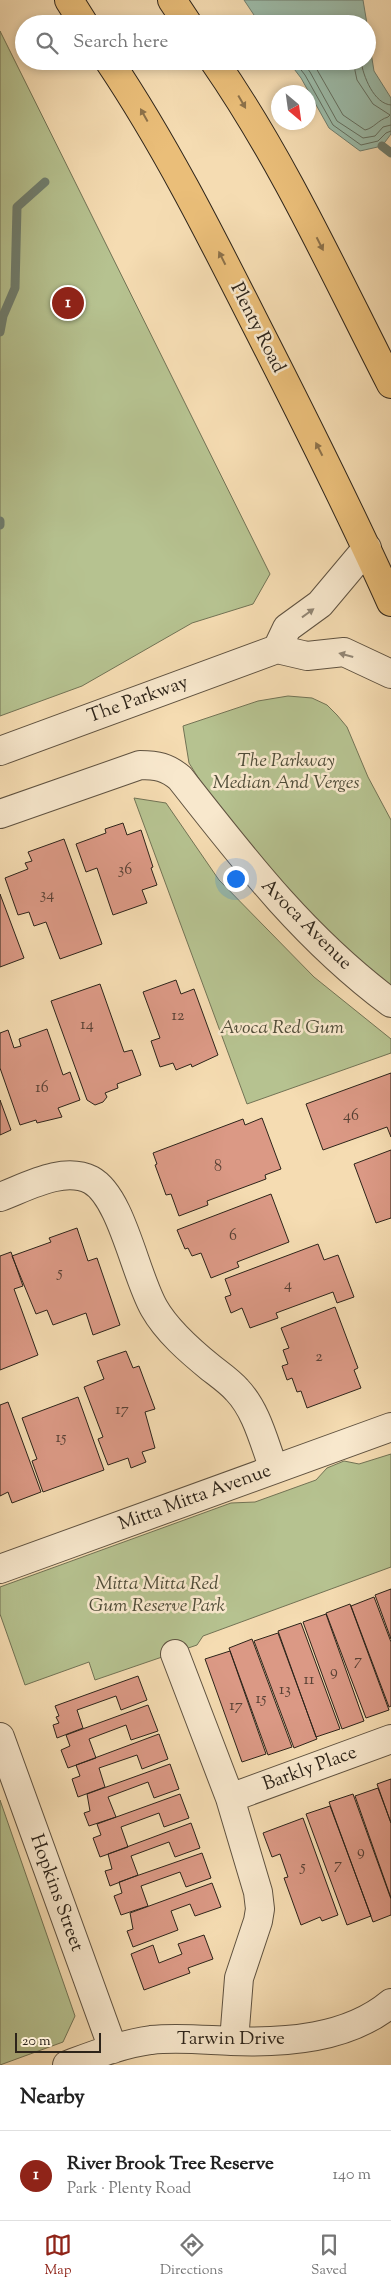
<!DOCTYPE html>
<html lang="en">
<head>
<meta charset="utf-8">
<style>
  :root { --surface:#fff; --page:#f2f2f2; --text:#222; --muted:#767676; --line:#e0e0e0; --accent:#8f2418 }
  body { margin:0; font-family:"Sorts Mill Goudy",serif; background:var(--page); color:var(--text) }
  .compass { position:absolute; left:271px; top:85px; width:45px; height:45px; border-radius:50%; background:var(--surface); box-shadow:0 2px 8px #0003; rotate:151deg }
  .scale { position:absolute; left:15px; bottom:12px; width:86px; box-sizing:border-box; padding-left:5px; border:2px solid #2d241a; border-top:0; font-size:14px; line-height:18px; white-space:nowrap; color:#2d241a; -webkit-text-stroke:4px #f8e8cd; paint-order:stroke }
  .you { position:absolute; left:235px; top:878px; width:18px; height:18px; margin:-12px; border:4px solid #fff; border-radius:50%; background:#1a73e8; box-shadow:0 0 0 8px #1a73e833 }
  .badge { display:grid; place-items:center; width:32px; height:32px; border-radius:50%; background:var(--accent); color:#fff; font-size:16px; font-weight:700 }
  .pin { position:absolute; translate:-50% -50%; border:2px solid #fff; box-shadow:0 1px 5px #0006 }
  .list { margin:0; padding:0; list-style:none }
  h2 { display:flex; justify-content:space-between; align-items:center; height:65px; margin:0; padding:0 20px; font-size:21px }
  h2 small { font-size:16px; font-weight:400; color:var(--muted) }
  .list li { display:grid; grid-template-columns:32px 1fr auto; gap:15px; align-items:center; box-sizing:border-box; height:90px; padding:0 20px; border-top:1px solid var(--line) }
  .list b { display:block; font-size:19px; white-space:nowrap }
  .list p { margin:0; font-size:16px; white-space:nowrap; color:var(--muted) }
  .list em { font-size:16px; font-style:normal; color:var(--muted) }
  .icon { flex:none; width:28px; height:28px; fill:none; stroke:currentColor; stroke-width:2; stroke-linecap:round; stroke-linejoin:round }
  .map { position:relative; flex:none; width:391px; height:2065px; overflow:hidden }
  .search { position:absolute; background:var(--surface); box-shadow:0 2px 8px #0003; left:15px; right:15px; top:15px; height:55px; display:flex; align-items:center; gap:12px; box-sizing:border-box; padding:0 18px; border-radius:28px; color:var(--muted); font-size:19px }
  .sheet { height:155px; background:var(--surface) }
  nav { display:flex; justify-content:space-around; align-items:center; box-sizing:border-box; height:70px; border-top:1px solid var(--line); background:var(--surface); font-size:14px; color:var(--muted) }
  nav a { display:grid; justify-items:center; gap:2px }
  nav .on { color:var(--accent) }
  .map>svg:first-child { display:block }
  .green { fill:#b6c290; stroke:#727355 }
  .water { fill:#9cbcaa; stroke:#707f70 }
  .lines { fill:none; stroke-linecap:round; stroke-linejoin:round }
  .shore { stroke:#647062; stroke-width:1 }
  .stream { stroke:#707f70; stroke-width:9 }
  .building { fill:#db9985; stroke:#2d241a }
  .minor-casing { stroke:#5f5240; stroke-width:30 }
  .highway-casing { stroke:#2d241a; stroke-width:30 }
  .minor { stroke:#f8e8cd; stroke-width:28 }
  .highway { stroke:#eabe79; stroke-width:28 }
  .oneway { fill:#8c714a }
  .oneway2 { fill:#928674 }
  .labels { text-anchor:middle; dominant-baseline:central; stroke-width:5; stroke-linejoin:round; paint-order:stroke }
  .number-label { font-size:16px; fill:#584135 }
  .street-label { font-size:19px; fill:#2d241a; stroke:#f8e8cd }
  .park-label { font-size:19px; font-style:italic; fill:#4f4c38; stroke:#f8e8cd }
</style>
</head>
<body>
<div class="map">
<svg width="391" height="2065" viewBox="0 0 391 2065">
  <rect width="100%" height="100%" fill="#f5dcb2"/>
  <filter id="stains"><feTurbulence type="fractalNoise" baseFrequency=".004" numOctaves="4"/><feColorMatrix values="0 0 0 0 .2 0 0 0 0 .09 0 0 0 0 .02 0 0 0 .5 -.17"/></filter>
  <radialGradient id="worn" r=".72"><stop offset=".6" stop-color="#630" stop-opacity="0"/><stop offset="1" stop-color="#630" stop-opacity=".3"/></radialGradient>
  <!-- green -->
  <path class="green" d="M0,31L270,574L253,604L192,623L82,686L0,716Z
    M288,696L312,698L327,705L337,715L347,727L368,777L391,820V987L356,959L307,913L216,806L189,763L183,726L258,701Z
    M134,798L166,803L219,880L314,977L391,1039V1053L247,1104Z
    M391,1454V1567L203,1636L197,1645L95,1680L89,1662L25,1685L0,1614V1587L231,1503L255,1502L316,1480L327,1468L344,1461L359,1464Z
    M0,1800L75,2016L63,2042L0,2065Z"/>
  <!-- water -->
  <path class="water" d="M244,0H363L367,24H260Z
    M367,28L374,71L391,98V134L382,146L360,151L329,128L301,78L288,61H367Z"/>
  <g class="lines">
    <!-- shore -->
    <path class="shore" d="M294,61L305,75L333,125L361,145L378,141L386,133L391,131
      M302,61L310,72L337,121L363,138L375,136L383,127L391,125
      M312,61L343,115L365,130C374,128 378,120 388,117L390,115L373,104L357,80L353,61
      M361,61C363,76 374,104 391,105"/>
    <!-- stream -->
    <path class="stream" d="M382,146L391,153
      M0,332L3,316L15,288L17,207L45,182
      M0,521V525"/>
  </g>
  <!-- building -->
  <path class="building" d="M123,823L127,835L141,830L153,867L151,868L157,885L142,890L147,903L113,915L97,868L86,872L76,844L106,833L105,829Z
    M64,839L102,944L60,959L46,922L34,926L29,912L18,915L5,878L28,869L25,863L32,861L28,852Z
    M0,894L24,958L0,967Z
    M176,980L181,994L194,989L218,1055L192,1067L191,1064L176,1070L173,1063L160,1067L151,1041L160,1038L143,992Z
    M100,984L124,1052L132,1050L141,1075L117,1084L118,1088L105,1093L107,1097L103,1102L95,1105L87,1100L51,1001Z
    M47,1029L63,1075L70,1072L80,1100L58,1108L62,1117L37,1123L36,1120L20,1125L0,1068V1033L8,1030L14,1048L21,1046L19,1039Z
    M391,1073V1137L387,1127L323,1150L306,1104Z
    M0,1100L11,1130L0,1135Z
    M262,1118L281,1169L265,1175L266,1179L207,1201L208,1205L179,1216L171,1194L166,1195L155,1165L157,1164L153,1153L243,1119L245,1125Z
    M391,1150V1218L376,1223L354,1164Z
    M271,1194L289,1242L237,1262L239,1267L211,1278L201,1253L192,1256L188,1248L185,1249L177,1230Z
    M77,1228L88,1261L97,1258L120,1325L93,1335L86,1313L53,1325L47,1310L36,1314L12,1256L51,1242L49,1238Z
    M318,1244L324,1260L338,1255L354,1297L337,1303L333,1292L276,1313L278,1318L250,1328L242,1308L231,1313L225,1297L231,1295L225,1279Z
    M11,1252L23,1286L14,1289L38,1355L0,1370V1256Z
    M335,1307L358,1368L354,1370L361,1388L307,1408L301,1391L297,1392L292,1378L287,1380L282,1366L288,1364L283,1350L289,1348L281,1328Z
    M126,1351L133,1368L139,1366L155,1409L145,1412L155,1448L142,1452L146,1462L131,1468L128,1458L108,1465L98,1439L103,1437L84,1387L104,1379L97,1361Z
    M78,1397L104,1470L43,1492L32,1461L37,1459L22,1418Z
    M8,1402L41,1492L12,1503L8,1492L0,1496V1405Z
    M391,1589V1639L375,1595Z
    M374,1597L391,1642V1706L389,1707L351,1606Z
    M350,1604L389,1710L366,1718L326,1613Z
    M326,1614L364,1721L342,1729L303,1622Z
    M301,1623L340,1729L316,1737L278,1631Z
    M278,1633L317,1739L294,1748L254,1641Z
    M252,1639L292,1747L268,1755L229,1648Z
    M230,1651L266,1754L242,1762L205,1659Z
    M138,1676L147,1700L121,1710L116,1696L77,1710L83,1728L57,1738L53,1725L59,1723L56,1717L59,1716L55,1706Z
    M148,1705L158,1731L131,1740L126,1725L89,1739L96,1758L68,1768L61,1750L70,1746L66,1735Z
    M159,1734L168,1759L142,1769L137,1755L99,1768L105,1787L78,1797L72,1779L80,1776L76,1765Z
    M170,1764L179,1789L154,1798L148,1782L108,1797L116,1817L89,1826L84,1813L90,1811L87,1794Z
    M391,1779V1823L377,1784Z
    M378,1788L391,1823V1898L355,1796Z
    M180,1794L189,1818L164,1827L159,1813L121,1827L128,1847L100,1857L93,1838L101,1835L97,1824Z
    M353,1794L391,1899V1915L373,1922L329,1802Z
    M330,1806L371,1916L347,1925L306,1814Z
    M303,1818L338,1915L322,1921L320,1917L301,1925L284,1878L288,1877L280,1854L272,1857L263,1833Z
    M191,1823L200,1848L175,1857L169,1842L131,1856L138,1875L110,1886L105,1871L112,1869L108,1854Z
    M202,1853L211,1878L186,1887L180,1872L141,1886L148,1906L121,1915L114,1896L122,1893L119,1882Z
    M212,1883L221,1907L195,1916L190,1904L171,1911L178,1930L133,1947L127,1931L133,1929L130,1913Z
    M204,1935L213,1959L188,1968L190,1973L144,1990L131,1954L153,1945L159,1963L182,1954L178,1944Z"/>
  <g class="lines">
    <defs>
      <path id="minor" d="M277,649L287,628L320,604L367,548
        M0,751L277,649L307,656L344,652L391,674
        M0,814L140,765C157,765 167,767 180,778C245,861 305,939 391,1003
        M0,1197C27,1187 63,1166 91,1180C122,1197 135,1275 154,1308C167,1331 190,1351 211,1368C220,1375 230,1382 237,1390C257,1411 264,1443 274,1469
        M0,1569L391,1427
        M175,1654L230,1798
        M0,1737L113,2049
        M234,2041L239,1978L258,1921L260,1909L258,1892L230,1798L391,1739
        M67,2065C94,2055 122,2044 151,2040C177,2037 205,2040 231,2041C285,2043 348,2039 391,2003"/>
      <path id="highway" d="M69,0L84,24
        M172,0L188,24
        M109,61C164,143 209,232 253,319C301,413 348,506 391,602
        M214,61C284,162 335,275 391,384"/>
    </defs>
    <!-- minor casing -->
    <use href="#minor" class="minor-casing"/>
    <!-- highway casing -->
    <use href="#highway" class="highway-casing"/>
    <!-- minor -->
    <use href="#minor" class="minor"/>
    <!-- highway -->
    <use href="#highway" class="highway"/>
  </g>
  <!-- one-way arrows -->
  <defs><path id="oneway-solid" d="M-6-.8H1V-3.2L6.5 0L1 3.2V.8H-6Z" transform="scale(1.25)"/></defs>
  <g class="oneway">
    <use href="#oneway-solid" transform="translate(242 102) rotate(60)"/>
    <use href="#oneway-solid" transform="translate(144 115) rotate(-119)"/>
    <use href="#oneway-solid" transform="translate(320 244) rotate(63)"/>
    <use href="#oneway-solid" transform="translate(222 258) rotate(-117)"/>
    <use href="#oneway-solid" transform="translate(319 449) rotate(-117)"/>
  </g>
  <g class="oneway2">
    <use href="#oneway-solid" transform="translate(308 613) rotate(-36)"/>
    <use href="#oneway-solid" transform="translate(346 655) rotate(-165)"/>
  </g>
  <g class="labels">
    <!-- number labels -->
    <g class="number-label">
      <text x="125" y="870">36</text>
      <text x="47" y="895">34</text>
      <text x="178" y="1016">12</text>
      <text x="87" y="1025">14</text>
      <text x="42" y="1088">16</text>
      <text x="351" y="1116">46</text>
      <text x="218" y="1167">8</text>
      <text x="233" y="1236">6</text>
      <text x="60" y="1273">5</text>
      <text x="288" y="1285">4</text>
      <text x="319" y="1357">2</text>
      <text x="122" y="1410">17</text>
      <text x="61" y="1438">15</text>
      <text x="358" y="1661">7</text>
      <text x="334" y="1672">9</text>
      <text x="309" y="1680">11</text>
      <text x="285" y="1690">13</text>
      <text x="261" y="1699">15</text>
      <text x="236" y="1706">17</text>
      <text x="361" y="1852">9</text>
      <text x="338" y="1865">7</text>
      <text x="303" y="1867">5</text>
    </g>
    <!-- street labels -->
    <g class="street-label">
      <text transform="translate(257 328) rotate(63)">Plenty Road</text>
      <text transform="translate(138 700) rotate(-20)">The Parkway</text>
      <text transform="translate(306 925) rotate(45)">Avoca Avenue</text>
      <text transform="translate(195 1498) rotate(-20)">Mitta Mitta Avenue</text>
      <text transform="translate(310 1769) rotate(-20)">Barkly Place</text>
      <text transform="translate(56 1893) rotate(70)">Hopkins Street</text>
      <text x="231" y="2039">Tarwin Drive</text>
    </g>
    <!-- park labels -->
    <g class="park-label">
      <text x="286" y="761">The Parkway<tspan x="286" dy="22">Median And Verges</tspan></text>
      <text x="282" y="1028">Avoca Red Gum</text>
      <text x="157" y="1584">Mitta Mitta Red<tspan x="157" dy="22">Gum Reserve Park</tspan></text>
    </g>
  </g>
  <rect width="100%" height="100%" filter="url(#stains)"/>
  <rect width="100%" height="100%" fill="url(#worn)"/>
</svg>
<svg class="compass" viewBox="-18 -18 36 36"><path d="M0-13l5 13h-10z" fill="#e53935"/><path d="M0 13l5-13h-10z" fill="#767676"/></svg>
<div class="scale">20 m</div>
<div class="you"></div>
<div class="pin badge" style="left:68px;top:303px">1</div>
<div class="search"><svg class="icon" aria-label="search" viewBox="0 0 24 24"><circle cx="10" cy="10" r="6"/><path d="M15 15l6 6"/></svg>Search here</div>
</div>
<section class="sheet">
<h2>Nearby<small></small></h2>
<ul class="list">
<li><span class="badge">1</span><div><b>River Brook Tree Reserve</b><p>Park · Plenty Road</p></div><em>140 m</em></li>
</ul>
</section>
<nav>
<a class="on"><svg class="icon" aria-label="map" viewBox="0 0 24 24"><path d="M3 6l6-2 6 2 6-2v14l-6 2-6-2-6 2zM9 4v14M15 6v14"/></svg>Map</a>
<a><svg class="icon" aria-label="directions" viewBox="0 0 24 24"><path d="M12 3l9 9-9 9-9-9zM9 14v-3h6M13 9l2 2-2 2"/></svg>Directions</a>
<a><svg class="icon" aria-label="saved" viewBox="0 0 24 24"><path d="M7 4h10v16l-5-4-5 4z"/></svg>Saved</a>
</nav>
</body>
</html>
